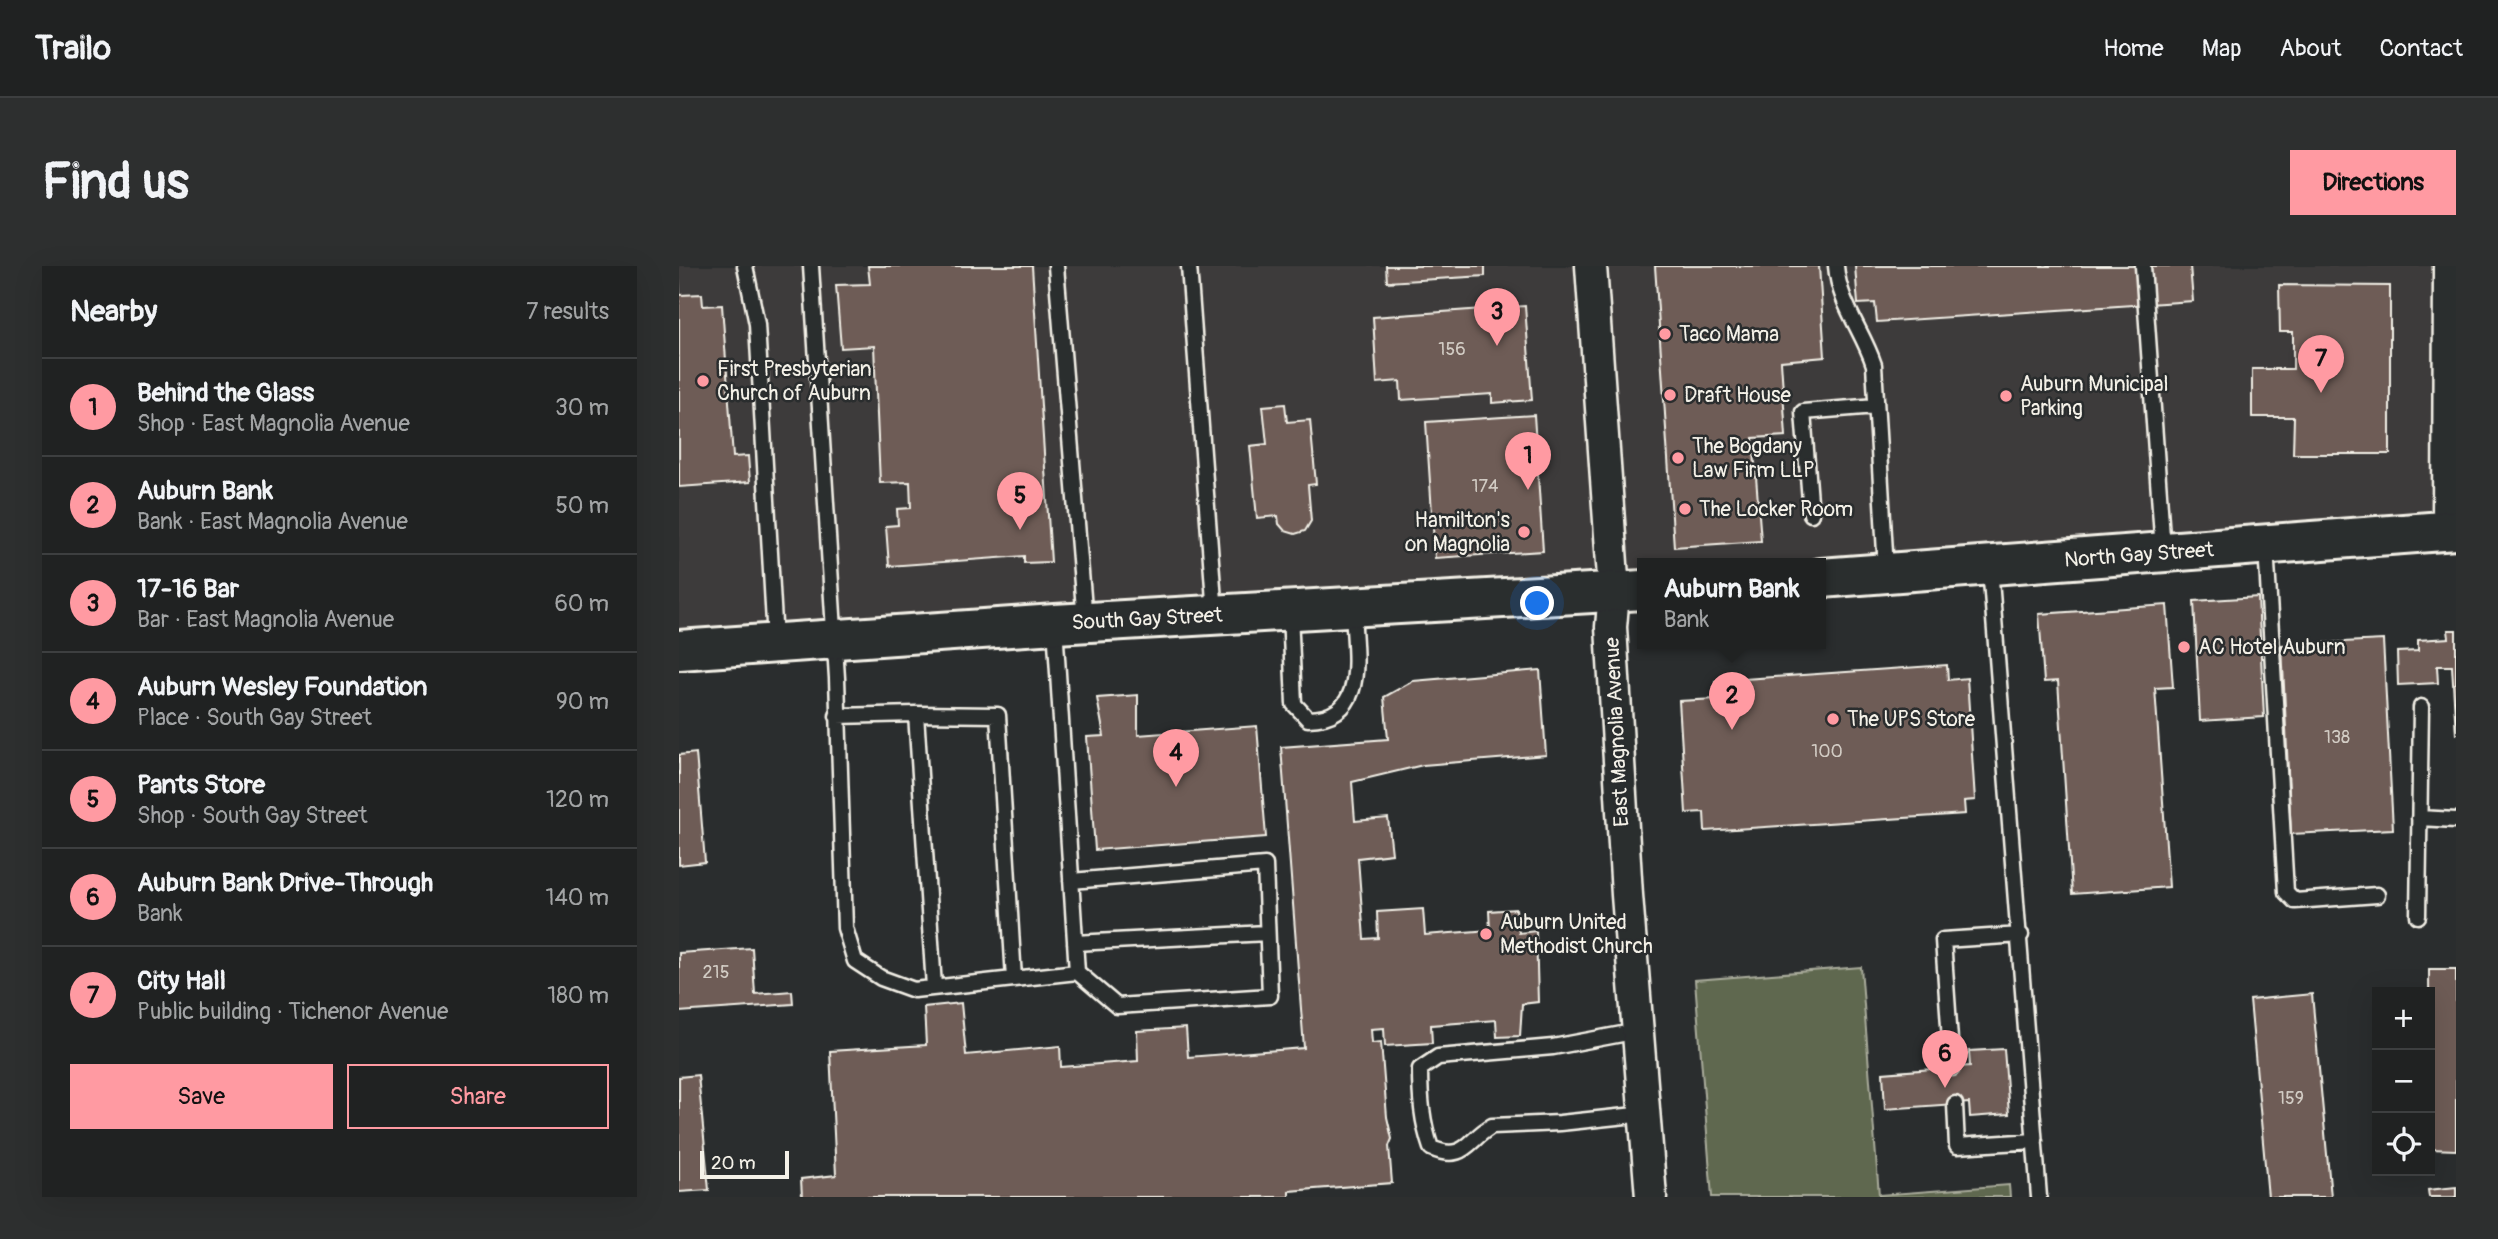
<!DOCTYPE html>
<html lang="en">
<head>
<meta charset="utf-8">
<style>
  :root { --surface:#202222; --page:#2d2f2f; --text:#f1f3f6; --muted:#a2a4a5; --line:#3d3f40; --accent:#ff9aa2 }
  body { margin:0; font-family:Pangolin,sans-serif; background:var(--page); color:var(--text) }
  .controls { position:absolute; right:21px; bottom:21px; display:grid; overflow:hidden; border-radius:0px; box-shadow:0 7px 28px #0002 }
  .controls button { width:63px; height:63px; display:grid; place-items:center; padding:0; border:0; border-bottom:2px solid var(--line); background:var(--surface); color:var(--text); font:35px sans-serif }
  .scale { position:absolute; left:21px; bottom:18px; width:89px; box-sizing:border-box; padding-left:7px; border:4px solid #f4f1e8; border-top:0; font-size:19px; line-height:24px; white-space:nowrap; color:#f4f1e8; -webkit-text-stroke:5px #2a2d2e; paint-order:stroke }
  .you { position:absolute; left:859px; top:338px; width:24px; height:24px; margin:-18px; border:5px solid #fff; border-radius:50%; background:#1a73e8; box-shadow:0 0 0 10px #1a73e833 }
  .badge { display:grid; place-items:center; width:46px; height:46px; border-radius:50%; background:var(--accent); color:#111; font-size:23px; font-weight:700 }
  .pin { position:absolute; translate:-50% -58px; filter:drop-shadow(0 2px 4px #0008) }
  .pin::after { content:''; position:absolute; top:37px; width:24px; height:21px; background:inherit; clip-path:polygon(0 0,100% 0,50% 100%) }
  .popup { position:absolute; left:958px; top:292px; width:189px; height:91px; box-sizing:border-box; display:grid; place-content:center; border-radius:0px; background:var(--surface); filter:drop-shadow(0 2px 5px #0005); font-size:23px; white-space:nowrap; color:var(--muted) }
  .popup b { font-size:26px; color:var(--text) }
  .popup::after { content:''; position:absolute; left:50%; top:100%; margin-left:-14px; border:14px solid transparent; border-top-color:var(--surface) }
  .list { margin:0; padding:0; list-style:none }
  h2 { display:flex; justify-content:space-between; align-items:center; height:91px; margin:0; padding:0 28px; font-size:30px }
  h2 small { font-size:23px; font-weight:400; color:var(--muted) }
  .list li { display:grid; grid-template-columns:46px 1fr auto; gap:21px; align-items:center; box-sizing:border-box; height:98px; padding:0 28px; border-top:2px solid var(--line) }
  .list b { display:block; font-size:26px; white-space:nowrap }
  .list p { margin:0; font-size:23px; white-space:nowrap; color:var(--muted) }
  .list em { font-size:23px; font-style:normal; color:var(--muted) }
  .actions { display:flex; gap:14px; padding:21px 28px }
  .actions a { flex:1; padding:16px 0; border:2px solid var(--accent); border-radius:0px; text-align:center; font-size:24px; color:var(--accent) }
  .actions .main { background:var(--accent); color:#111 }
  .icon { flex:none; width:38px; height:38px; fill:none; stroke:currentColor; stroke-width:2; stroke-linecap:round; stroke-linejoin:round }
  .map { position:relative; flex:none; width:1777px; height:931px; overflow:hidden; border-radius:0px }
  header { display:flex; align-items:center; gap:42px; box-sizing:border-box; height:98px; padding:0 35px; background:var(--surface); border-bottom:2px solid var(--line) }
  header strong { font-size:33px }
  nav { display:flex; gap:38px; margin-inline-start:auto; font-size:24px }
  .intro { display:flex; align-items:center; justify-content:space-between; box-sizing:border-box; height:168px; padding:0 42px }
  h1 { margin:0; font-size:49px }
  .button { padding:18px 32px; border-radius:0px; background:var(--accent); color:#111; font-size:24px; font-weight:700 }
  main { display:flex; gap:42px; padding:0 42px }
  aside { flex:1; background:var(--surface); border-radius:0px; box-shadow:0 7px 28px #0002 }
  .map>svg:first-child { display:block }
  .built { fill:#3e3b3a }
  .green { fill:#5f684f; stroke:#aaac9c; stroke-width:2 }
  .building { fill:#6e5c57; stroke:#f4f1e8; stroke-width:2 }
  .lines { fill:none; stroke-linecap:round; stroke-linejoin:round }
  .lane-casing { stroke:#f4f1e8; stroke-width:19 }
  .street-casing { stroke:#f4f1e8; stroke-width:35 }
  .secondary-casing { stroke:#f4f1e8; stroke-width:44 }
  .lane { stroke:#2a2d2e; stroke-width:14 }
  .street { stroke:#2a2d2e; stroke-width:30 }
  .secondary { stroke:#2a2d2e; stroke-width:38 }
  .poi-dot { fill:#ff9aa2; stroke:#2a2d2e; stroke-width:2.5 }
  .labels { text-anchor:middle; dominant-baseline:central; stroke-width:5; stroke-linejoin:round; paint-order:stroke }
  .number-label { font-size:18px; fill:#d2ccc4 }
  .poi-label { font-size:21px; fill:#f4f1e8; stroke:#2a2d2e; text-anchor:start }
  .street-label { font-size:21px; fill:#f4f1e8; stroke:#2a2d2e }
</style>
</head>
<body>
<header>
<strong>Trailo</strong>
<nav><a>Home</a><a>Map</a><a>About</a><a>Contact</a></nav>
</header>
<div class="intro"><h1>Find us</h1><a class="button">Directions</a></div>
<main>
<aside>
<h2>Nearby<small>7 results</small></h2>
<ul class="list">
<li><span class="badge">1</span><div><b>Behind the Glass</b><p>Shop · East Magnolia Avenue</p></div><em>30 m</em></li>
<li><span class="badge">2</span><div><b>Auburn Bank</b><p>Bank · East Magnolia Avenue</p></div><em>50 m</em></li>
<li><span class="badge">3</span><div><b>17-16 Bar</b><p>Bar · East Magnolia Avenue</p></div><em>60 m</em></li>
<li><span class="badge">4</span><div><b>Auburn Wesley Foundation</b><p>Place · South Gay Street</p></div><em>90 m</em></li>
<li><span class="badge">5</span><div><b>Pants Store</b><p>Shop · South Gay Street</p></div><em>120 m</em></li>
<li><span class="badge">6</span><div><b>Auburn Bank Drive-Through</b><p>Bank</p></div><em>140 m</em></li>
<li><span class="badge">7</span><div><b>City Hall</b><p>Public building · Tichenor Avenue</p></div><em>180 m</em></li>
</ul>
<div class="actions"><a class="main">Save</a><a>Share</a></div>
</aside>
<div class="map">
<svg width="1777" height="931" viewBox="0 0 1777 931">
  <rect width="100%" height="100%" fill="#2a2d2e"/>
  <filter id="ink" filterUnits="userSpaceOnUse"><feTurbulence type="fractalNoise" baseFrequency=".0143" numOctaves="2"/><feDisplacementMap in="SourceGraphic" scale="14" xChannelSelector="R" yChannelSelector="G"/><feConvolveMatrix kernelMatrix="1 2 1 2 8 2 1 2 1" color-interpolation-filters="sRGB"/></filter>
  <g filter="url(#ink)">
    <!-- built -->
    <path class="built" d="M0,0H1770L1769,265L1142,298H964V324L0,384Z"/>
    <!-- green -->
    <path class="green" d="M1182,701L1200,929L1330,919L1331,931H1033L1016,714Z"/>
    <!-- building -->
    <path class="building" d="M189,0H353L372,296L345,297V290L210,300L207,260L219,259L218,243L232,242L231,216L201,217L195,80L162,82L157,19L191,18Z
      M707,0H806V10L708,16Z
      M976,0H1140L1146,91L1102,95L1107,170L1074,172L1082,275L995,281Z
      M1176,0H1511L1514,35L1198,56L1196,37L1179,38Z
      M0,13L1,29L23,28L24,40L43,39L54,191L69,190L71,216L0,221Z
      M1600,19L1711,20V188H1614L1615,151H1573V103H1614V66H1601Z
      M846,40L853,134L813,137V128L722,134L721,115L698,117L694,51Z
      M606,138L608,156L631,154L637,218L629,219L632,255L626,265L616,268L606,265L600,258L599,250L578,252L571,180L588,178L584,140Z
      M855,149L864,285L756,292L747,156Z
      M1579,331L1585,451L1521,455L1515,335Z
      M1488,339L1494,421L1476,422L1490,621L1393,628L1379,415L1365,416L1360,348Z
      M1769,364H1777V469L1773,400H1758L1759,417L1719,419L1718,386L1739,385V374L1770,372Z
      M1704,374L1714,563L1612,568L1603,379Z
      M1268,399L1269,414L1288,412L1296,534L1285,535L1286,548L1026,565L1025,546L1007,547L1000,435L1037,433L1036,415Z
      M861,404L867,489L744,499L673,516L676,555L709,552L713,588L679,592L685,673L699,672L698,646L744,643L746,669L811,664L810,645L837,643L840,667L857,665L859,736L843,738L841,770L818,771L817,754L752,759L753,777L706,780L705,762L692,763L693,777L702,776L708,851L713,873L710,880L713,917L610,925V931H123L122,913L157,909L151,785L247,779L245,741L282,737L287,789L381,780L382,801L459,795L458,765L507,762L509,791L625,782L602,481L709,473L705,431L734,415Z
      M459,429V469L578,460L587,571L416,584L408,471L425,470L418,432Z
      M17,487L26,596L0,599V489Z
      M73,682L76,728L113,725L114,738L0,746V687Z
      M1750,703H1777V884L1751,883Z
      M1633,728L1652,931H1589L1571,734Z
      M1325,783L1330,848L1291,851L1290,837L1206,843L1204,807L1291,800L1290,785Z
      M19,809L30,924L0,926V811Z
      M1777,921V931H1750L1749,924Z"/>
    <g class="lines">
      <defs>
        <path id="lane" d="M66,0L78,58L96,375
          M132,0L158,412L166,662L176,695L202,712L235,724L398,706L376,360
          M377,0L406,355
          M510,0L536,348
          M1157,0C1160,38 1184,65 1195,99L1207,304
          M1464,0L1484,285
          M1132,248L1124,146L1197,140
          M1587,280L1607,626L1616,635L1698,629
          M1311,301L1360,931
          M611,346L615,438L629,453C691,452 675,387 674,343
          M237,448L319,449L335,713
          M158,450L237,448L255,721
          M1740,552L1777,554
          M392,615L586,599L591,730L438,740L398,706
          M1739,650L1742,441
          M396,677L588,667
          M959,765L874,781L759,791L741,803C741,832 743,856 752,882C786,897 789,873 813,860L881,857L966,848
          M1273,802L1264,674L1342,669
          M1276,838L1278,880L1356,875"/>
        <path id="street" d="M912,0L935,326L932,361L948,629L972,931
          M1769,265L1770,0"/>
        <path id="secondary" d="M1142,312L1777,264
          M0,384L376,358L964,324"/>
      </defs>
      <!-- lane casing -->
      <use href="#lane" class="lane-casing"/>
      <!-- street casing -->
      <use href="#street" class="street-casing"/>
      <!-- secondary casing -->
      <use href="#secondary" class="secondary-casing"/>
      <!-- lane -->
      <use href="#lane" class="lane"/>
      <!-- street -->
      <use href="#street" class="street"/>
      <!-- secondary -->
      <use href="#secondary" class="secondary"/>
    </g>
  </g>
  <!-- markers -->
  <g class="poi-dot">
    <circle cx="986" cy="68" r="7"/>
    <circle cx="24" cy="115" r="7"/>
    <circle cx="991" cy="129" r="7"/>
    <circle cx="1327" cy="130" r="7"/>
    <circle cx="999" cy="192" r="7"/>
    <circle cx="1006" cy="243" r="7"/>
    <circle cx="845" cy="266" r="7"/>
    <circle cx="1505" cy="381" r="7"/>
    <circle cx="1154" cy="453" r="7"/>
    <circle cx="807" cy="668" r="7"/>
  </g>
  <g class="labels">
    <!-- number labels -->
    <g class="number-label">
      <text x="773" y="83">156</text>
      <text x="806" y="220">174</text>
      <text x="1658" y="471">138</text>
      <text x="1148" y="485">100</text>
      <text x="37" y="706">215</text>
      <text x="1612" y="832">159</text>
    </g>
    <!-- poi labels -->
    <g class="poi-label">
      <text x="1000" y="68">Taco Mama</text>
      <text x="38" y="103">First Presbyterian<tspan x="38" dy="24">Church of Auburn</tspan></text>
      <text x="1341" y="118">Auburn Municipal<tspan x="1341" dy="24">Parking</tspan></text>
      <text x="1005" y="129">Draft House</text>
      <text x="1013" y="180">The Bogdany<tspan x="1013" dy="24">Law Firm LLP</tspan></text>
      <text x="1020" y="243">The Locker Room</text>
      <text x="831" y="254" text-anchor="end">Hamilton's<tspan x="831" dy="24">on Magnolia</tspan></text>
      <text x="1519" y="381">AC Hotel Auburn</text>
      <text x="1168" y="453">The UPS Store</text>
      <text x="821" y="656">Auburn United<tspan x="821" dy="24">Methodist Church</tspan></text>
    </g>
    <!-- street labels -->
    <g class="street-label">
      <text transform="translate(1460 289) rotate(-4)">North Gay Street</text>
      <text transform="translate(468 353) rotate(-3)">South Gay Street</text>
      <text transform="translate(938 466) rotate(-93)">East Magnolia Avenue</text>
    </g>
  </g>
</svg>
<div class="controls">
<button>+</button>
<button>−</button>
<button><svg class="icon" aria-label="locate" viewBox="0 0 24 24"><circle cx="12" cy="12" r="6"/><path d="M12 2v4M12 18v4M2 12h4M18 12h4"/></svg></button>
</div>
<div class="scale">20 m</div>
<div class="you"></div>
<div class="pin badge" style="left:849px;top:224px">1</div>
<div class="pin badge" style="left:1053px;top:464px">2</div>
<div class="popup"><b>Auburn Bank</b>Bank</div>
<div class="pin badge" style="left:818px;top:80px">3</div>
<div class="pin badge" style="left:497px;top:521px">4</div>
<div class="pin badge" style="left:341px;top:264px">5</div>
<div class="pin badge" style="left:1266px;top:822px">6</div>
<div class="pin badge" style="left:1642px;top:127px">7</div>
</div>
</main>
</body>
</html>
